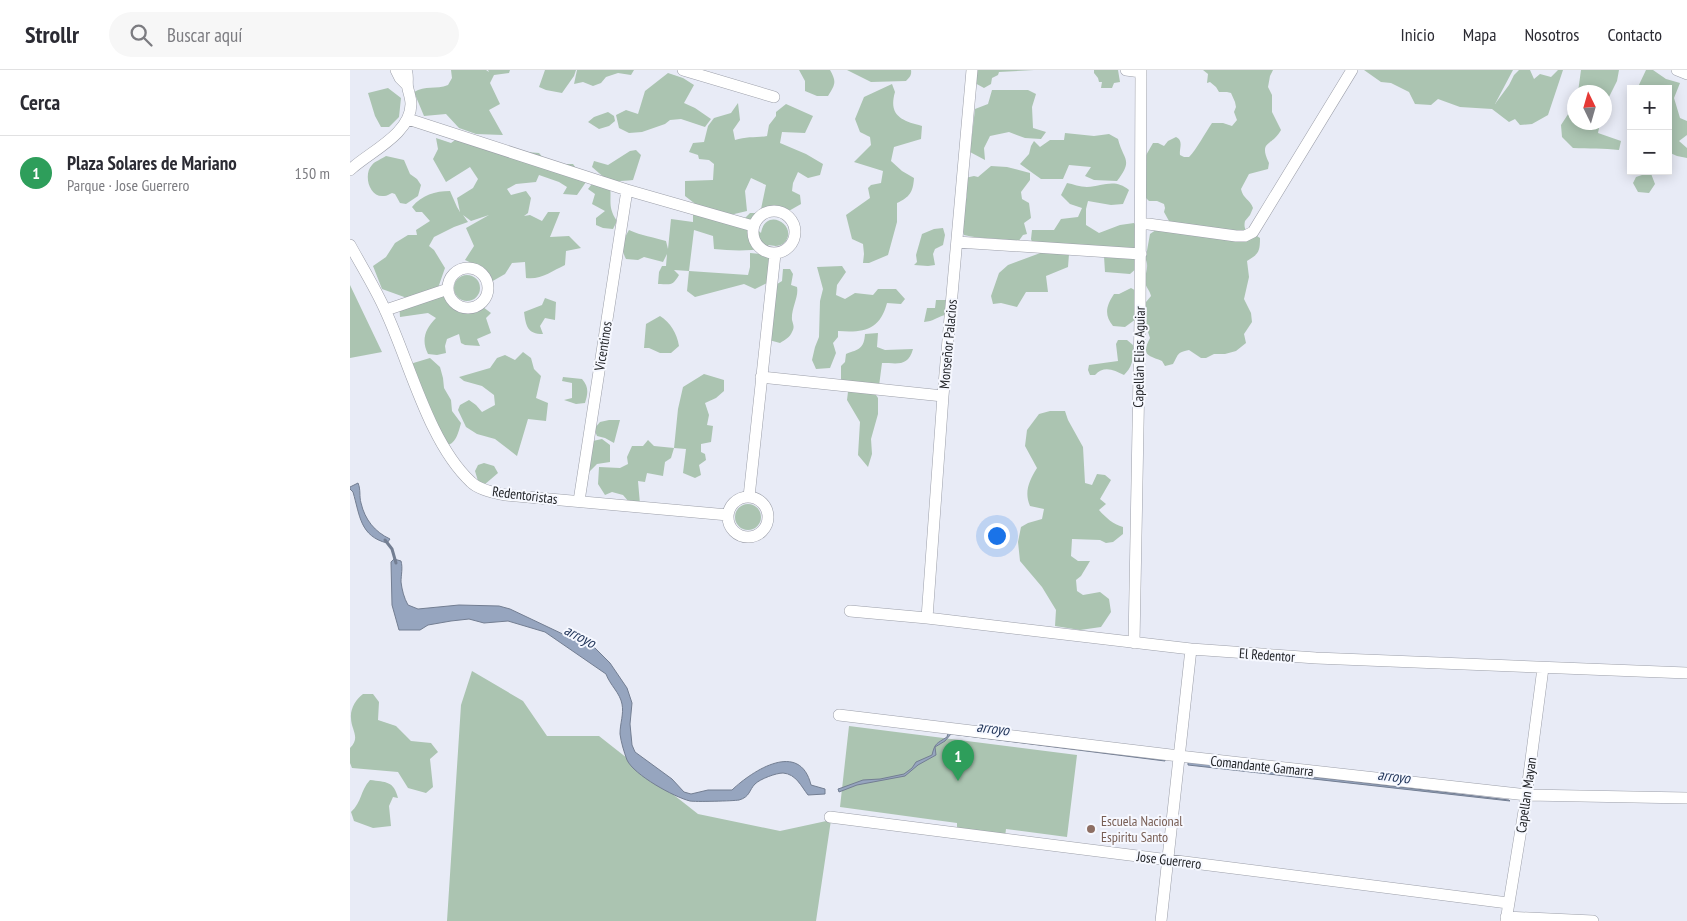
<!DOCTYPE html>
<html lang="es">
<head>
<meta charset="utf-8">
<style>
  :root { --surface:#fff; --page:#f7f7f7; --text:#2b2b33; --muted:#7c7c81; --line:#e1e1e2; --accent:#b72e6b }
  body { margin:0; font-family:"PT Sans Narrow",sans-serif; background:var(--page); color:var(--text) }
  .controls { position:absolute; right:15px; top:15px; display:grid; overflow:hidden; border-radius:0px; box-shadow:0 2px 12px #0003 }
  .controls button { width:45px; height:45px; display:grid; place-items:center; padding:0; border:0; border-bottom:1px solid var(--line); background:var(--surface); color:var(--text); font:25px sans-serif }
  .compass { position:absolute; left:1217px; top:15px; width:45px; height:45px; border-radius:50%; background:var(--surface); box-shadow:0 2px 12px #0003; rotate:355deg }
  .you { position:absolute; left:646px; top:465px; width:18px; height:18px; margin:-12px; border:4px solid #fff; border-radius:50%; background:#1a73e8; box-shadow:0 0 0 8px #1a73e833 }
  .badge { display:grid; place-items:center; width:32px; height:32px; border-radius:50%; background:var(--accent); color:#fff; font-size:16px; font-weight:700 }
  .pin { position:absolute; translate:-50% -41px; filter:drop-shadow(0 1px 2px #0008) }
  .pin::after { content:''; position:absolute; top:26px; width:18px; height:15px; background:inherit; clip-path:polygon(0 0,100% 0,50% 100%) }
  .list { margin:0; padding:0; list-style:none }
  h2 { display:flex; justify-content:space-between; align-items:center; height:65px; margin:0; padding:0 20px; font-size:21px }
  h2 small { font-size:16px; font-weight:400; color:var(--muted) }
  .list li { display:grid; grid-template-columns:32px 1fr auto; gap:15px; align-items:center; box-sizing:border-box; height:75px; padding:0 20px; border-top:1px solid var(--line) }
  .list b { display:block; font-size:19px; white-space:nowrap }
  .list p { margin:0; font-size:16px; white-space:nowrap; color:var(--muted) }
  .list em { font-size:16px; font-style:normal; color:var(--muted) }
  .icon { flex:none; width:28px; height:28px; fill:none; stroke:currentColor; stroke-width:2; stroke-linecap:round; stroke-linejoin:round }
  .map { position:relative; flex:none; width:1337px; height:851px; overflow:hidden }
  header { display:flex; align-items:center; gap:30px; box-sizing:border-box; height:70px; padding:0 25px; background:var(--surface); border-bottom:1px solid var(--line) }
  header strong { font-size:24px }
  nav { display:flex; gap:28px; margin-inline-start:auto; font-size:18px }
  .search { width:350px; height:45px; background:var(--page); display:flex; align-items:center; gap:12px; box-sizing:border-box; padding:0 18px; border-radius:28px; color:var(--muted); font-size:19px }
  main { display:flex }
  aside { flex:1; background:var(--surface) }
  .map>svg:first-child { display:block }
  .green { fill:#abc4b1 }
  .water { fill:#96a5bf; stroke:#737e92 }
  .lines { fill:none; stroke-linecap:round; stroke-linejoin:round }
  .stream { stroke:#737e92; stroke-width:3 }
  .minor-casing { stroke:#9c9fa9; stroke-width:12 }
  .minor { stroke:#fff; stroke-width:11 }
  .education-dot { fill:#8d6e63; stroke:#f6f8ff; stroke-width:2 }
  .labels { text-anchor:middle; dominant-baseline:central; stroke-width:4; stroke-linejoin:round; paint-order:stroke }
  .street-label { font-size:14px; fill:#222428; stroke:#f6f8ff }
  .education-label { font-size:14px; fill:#785e54; stroke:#f6f8ff; text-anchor:start }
  .water-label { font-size:15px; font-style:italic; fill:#1f3358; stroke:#f6f8ff }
</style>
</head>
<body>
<header>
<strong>Strollr</strong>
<div class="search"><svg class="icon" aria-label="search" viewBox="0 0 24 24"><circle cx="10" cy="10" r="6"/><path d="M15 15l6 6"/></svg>Buscar aquí</div>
<nav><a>Inicio</a><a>Mapa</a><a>Nosotros</a><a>Contacto</a></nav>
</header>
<main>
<aside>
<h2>Cerca<small></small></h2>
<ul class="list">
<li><span class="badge" style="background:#2e9e5b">1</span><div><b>Plaza Solares de Mariano</b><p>Parque · Jose Guerrero</p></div><em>150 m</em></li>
</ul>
</aside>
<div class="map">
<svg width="1337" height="851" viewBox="0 0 1337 851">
  <rect width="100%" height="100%" fill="#e8ebf6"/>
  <!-- green -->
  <path class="green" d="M101,0H136L139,2L138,0H160L159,3L144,5L140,13L150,34L139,40L153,65L126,64L109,58L96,44L74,46L64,22C75,15 86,20 98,15L102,8Z
    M195,0H226L224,6L212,23L196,20L189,17Z
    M227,0H284L281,5L268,3L256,7L251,13L243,16L233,12L224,14Z
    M449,0H480C487,12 485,15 478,26H467L455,21V11Z
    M497,0H561C562,5 559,8 556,11L521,12Z
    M624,0H684L649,2L648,5L642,8L641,14L634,18L623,12Z
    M744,0H768L770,12L764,13L762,18H751L752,12H749L748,8L744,3Z
    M853,0H923L920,6L918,17L922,25V42L931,60C922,77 908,70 919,93L918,99L899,104L891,119C893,129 900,129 903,138L900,145L895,151C892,164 903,162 910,168C910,183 908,184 897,191L899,207L894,229L901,243L902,252L894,264L896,273L886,281L875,284H864L856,288H851L839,280C826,283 829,284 823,294L815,296L812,291C798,285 791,286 800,268L798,262L794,259L796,232L801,226C800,220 795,217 795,211C795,203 799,198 796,190L780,204L755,202L754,186L684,178L681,169L682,160H704L711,149L728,147L732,138L720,134L711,125L717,113C723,114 730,117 737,117C753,116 765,108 779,120L773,134L761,135L738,131L736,139V155L749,163L770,155L784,153L792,165L796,186L800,164L819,151L814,142L815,138L814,134L807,131H799L796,128L795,87L803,73H808L814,76L818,71L826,67C834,71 829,78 830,85L834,87H839C847,79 855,63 862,53H873L882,56L887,50L884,42L886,37L885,32L881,23L877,22H869L866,17L860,12L857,13L858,4Z
    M1014,0H1163L1145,34L1159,15L1164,5L1169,0H1180L1184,9L1190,4L1201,7L1208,0H1213L1198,45L1182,54L1170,55L1165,49L1159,52L1142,39L1110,37L1088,29L1081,35L1065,34L1059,22L1041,13L1031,12Z
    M1231,0H1269L1267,11L1255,35L1254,22H1228Z
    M1296,0H1303L1316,9L1330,13L1324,28L1330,48L1337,51V65L1329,71L1337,78V88L1327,86L1318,82V19H1287Z
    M318,3L333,8L344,15L334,33L345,38L361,49L355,57L331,49L320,50L315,54L292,62L279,63L269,58L266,45L276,40L288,44L295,21Z
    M542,14L545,22C538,46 552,51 572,56L571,69L544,77L541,91L552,101L564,108C563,122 560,127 547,133V152L538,185L519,193H513L514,184L513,174L502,169L496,145L520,128L518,118L521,115L531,113L533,101L504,92L521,75L520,67L510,62L505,49L514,27Z
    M38,18L51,28L49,47L39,57H31L25,46L18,23Z
    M642,20H678L686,24L682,37L683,58L696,62L691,69L675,68L659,62L640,66L634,78L635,90L620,82L625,39L638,34Z
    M388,33L390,50L383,60L385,70C396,66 406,68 417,66L419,55L426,46V42L436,34L463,46L455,63L432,62L430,73L456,84L473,94L470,105L458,108L448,102L443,113L442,121L450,125L451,134L437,142L420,138L411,139L416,115L401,108L395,121L397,141L380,145L391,152L400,143H410L408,160L411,163C416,135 450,157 434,173C429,177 424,176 418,175L420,178C401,181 383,181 364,179L363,166L344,160L339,201L398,205L400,197V183L411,184L425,189L417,213L405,219L394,214L345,227L337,221L339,201L324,200L329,205C322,217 320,214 308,214L309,202L312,196H316L317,184L313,192L294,187L288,190L276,189C270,178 273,170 279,160C292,166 303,167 316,171L318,179L321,149L343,152V145L353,138L348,136L335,126V111L363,110L364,94L359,90L349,89L348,85L339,82L343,73L354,72L358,56L364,48L381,43Z
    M1224,35V52L1250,53L1248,63L1271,71L1269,80C1254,78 1239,79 1223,78L1212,67L1211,55Z
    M258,42L264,46L265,51L259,56L249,59L238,52L244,47Z
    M715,63L744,66L759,64L768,69C773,90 784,89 767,111L744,110L735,106L741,97L719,95L713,109H691L670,94L679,84L681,76L684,71L690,77L700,70H714Z
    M86,68L101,73L108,68L144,77L146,84L151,80L189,83L202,98L208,94H223L236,112L227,125L213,124L217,117L209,112L189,105L186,112L166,114L157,119L161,125L176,121L181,128L178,143L174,146L180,145L192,151L198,142H210L200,167L219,166L231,178L216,181L215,195C202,201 191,210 176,208L175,192L162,193L155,204L141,212L132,198L115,190L124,176L116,158L139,145L121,151L113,145L118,152L104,157L84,167L79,176L84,180L95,198L88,218L57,228L32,219L23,196L36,187L45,173L58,165H67L66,160L80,151L72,142H66L62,137C72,125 85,121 100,121L107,137L110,142L107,128L123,118L128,109L120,97L96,112L83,89L88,79Z
    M286,80L291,85L283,110C260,112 260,113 242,97L244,91L258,95L280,81Z
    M36,86L54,90L60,104L67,109L71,115L68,126L56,134L50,133L45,124L42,123C39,124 37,126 34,126C19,128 13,104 22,95C25,91 32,89 36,86Z
    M641,96L657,97L680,103V110L671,122L672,129L679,133L681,148L674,153L677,164L673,165L668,172C650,167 633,170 614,165L610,151L617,126L615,108L624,106L628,107Z
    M1291,101H1300L1305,114L1299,123L1288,122L1283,113L1286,107L1292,105Z
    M245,110L260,115C262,131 257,136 267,151L263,159L253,158L246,155V148L255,141L242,134L245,124L238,119Z
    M593,158L595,165L593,175L585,179L583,184L585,195L578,196L564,195L567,192L566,185L572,164L584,159Z
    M693,182L719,184L718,197L696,206L698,222H676L667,237L651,233L643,234L641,226L649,203L658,195Z
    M492,196L496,202L487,215L486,225L495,229L505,223L523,225L528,219H546L555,229L551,234L537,233C530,260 514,263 488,261V267L483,273L486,283L480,298L466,299L462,290L465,277L469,267L470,231L473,219L467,197Z
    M433,199H440L443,204L441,215L447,217C449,227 441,238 442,250C443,254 445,257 442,262C440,267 435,270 430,273L419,270L424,216L432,211Z
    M104 218a13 13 0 1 1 26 0a13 13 0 1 1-26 0Z
    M0,215L32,282L0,288Z
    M781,218L790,223L786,249L775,257L763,256C754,245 756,236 764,224H769Z
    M90,221L105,239L114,243L133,237L141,243L136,248L141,263L127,269L130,276L115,275L111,273L109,264L97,269L95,276L96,283L87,285L78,284C71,270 75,259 86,248L78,243L50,247L49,231Z
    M195,228L206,232L205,250L195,248L190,256L193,264C177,264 176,256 174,242L192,235Z
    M586,230H596L595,245C585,248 584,251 574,252L577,238H585Z
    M310,246C320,252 327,263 329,276L321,283H310L299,278H294L296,254Z
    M528,263L527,277L535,280L563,279C558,297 548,293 532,293L529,316L491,312V296L495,292L496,284C509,279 514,279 515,264Z
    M768,270H777L783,275C784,286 783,297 774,305C764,300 754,295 745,305H740L738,300L739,295L768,291L766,274Z
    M173,282L181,288L184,299L191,306L186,328L198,333L196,351L178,349L167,386L145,369L127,364L116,357L108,340L110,335L119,330L126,335L132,342L145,335L144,325L132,316L114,311L109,307L140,298L147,288L155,285L165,290Z
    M80,288L90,297L93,308L94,318L101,330L102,341L111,353C107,368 104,379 86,375L76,348L60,294Z
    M354,304L374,310V321L366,328L355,333L359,345L357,355L363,356L361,372L351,374V382L355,384L356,390L349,395L351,405L345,408L333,403L336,379L324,378L328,339L333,317Z
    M213,307L232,309C239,317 238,323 235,333L226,334L214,330L222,328V313L212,311Z
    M506,320L524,322L528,328V344L521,369L522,384L518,397L508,385L510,352L497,330L498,322Z
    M700,341H715L718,350L733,377L735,413L742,415L747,404L755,405L761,410L750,429L756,434L749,440C756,448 763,454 773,457V464L763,472L756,473L750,470L722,469L721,486L728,491H740L731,506L726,510L727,521L733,525L750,522L759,529L761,542L751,557L730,560L705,556L706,540L692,517L670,491L668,472L671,457L678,453L692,449L694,439L680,436C674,422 679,411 687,398L675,376L677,360L689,344Z
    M259,350H270L264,373L255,368L247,366L244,359L250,352Z
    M252,369L260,375V392L247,394L238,403V372Z
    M298,370L304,376L324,378L321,388L315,392L313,406L297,403L295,412L288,411L290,434L279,432L273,425L262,422L255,425L248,414L249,397L270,398L278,394L277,387L282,376H293Z
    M134,393L144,396L148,403L134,415L128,411L125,401L128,395Z
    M385 447a13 13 0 1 1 26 0a13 13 0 1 1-26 0Z
    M122,601L173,631L197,666H249L348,744L430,761L481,750L466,851H97L111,635Z
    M13,624H23L29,632L28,650L46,656L61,671L81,673L88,682L80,689L83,717L76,723L58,718L48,702L2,698L0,693V678C11,667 1,660 1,648C0,639 6,629 13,624Z
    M499,656L727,685L717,767L656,759L655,767L607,760V753L490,737Z
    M20,710C36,712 44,711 48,728L43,727L39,736L41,756L23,758L4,751L1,742C12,732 10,721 20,710Z"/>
  <!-- water -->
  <path class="water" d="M8,413C11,420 9,426 11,433C15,450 25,462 40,469L37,473C10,466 10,446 3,422L0,419V417Z
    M44,489L51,491C53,498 51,505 51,512C52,520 54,528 58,535L68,539L109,535L149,536L160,539L219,567L244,577L260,593L277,618L282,633L280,654L282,675L285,682L322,709L334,722L341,724L358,720H382C403,700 450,670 461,715L475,719V724L458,725C451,716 446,704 433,703C426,703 410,709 405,714C399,720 400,727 389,730C384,731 344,732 340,731C324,727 284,705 277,690C274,682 271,672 270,664C270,653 274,644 272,634C270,623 260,615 256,604L195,562L158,551L134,553L119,549L101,551L78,555L70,560H49L42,535L41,492Z
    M598,663L815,689V691L601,664L595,671L585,677L586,685L568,695L555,706L507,715L489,722L488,719L491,718L513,710L530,709L554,704L562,698L566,692L582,685C585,673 586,674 597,667Z
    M838,692L1159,730L1160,731L838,695Z"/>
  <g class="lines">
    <!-- stream -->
    <path class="stream" d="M35,470L42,479L46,493"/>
    <defs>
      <path id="minor" d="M46,0L50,8L57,15
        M333,0L424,27
        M776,0L791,2
        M1327,0L1337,4
        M58,49L277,120L403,156
        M0,100C19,82 61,64 61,34C61,29 59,23 58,19C56,12 59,7 56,0
        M403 162a21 21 0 1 1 42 0a21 21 0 1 1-42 0Z
        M791,153L886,166H895L903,162L1002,0
        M607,172L791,184
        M0,175C12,197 26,219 36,242C60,294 79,373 121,412C129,420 144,423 156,425L378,445
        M98 218a20 20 0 1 1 40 0a20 20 0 1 1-40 0Z
        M36,240L98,219
        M411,307L593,326
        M378 447a20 20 0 1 1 40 0a20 20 0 1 1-40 0Z
        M399,427L425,184
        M229,431L277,120
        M500,541L577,548L841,579L966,588L1337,603
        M577,548L593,326L622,0
        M784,573L790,250L791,0
        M489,645L829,686L1177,725L1337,728
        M480,747L1158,833
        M1156,847L1243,851
        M811,851L841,579
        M1156,851L1175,735L1193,598"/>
    </defs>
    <!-- minor casing -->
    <use href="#minor" class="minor-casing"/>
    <!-- minor -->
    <use href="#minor" class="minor"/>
  </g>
  <!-- markers -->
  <circle class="education-dot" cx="741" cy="759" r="5"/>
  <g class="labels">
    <!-- street labels -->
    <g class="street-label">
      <text transform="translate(598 274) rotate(-85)">Monseñor Palacios</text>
      <text transform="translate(253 276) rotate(-81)">Vicentinos</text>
      <text transform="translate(789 287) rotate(-89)">Capellán Elias Aguiar</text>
      <text transform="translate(175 425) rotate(7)">Redentoristas</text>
      <text transform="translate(917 585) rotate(4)">El Redentor</text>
      <text transform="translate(912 696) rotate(6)">Comandante Gamarra</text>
      <text transform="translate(1176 725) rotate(-82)">Capellan Mayan</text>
      <text transform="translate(819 790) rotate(7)">Jose Guerrero</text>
    </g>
    <!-- education labels -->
    <g class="education-label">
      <text x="751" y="751">Escuela Nacional<tspan x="751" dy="16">Espiritu Santo</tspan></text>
    </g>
    <!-- water labels -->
    <g class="water-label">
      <text transform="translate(230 566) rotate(28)">arroyo</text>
      <text transform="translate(643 658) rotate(7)">arroyo</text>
      <text transform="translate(1044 706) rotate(7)">arroyo</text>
    </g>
  </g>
</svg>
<div class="controls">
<button>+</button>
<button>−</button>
</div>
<svg class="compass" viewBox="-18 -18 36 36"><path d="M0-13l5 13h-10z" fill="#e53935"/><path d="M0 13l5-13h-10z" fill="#7c7c81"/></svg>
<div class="you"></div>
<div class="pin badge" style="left:608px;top:711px;background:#2e9e5b">1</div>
</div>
</main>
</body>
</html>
